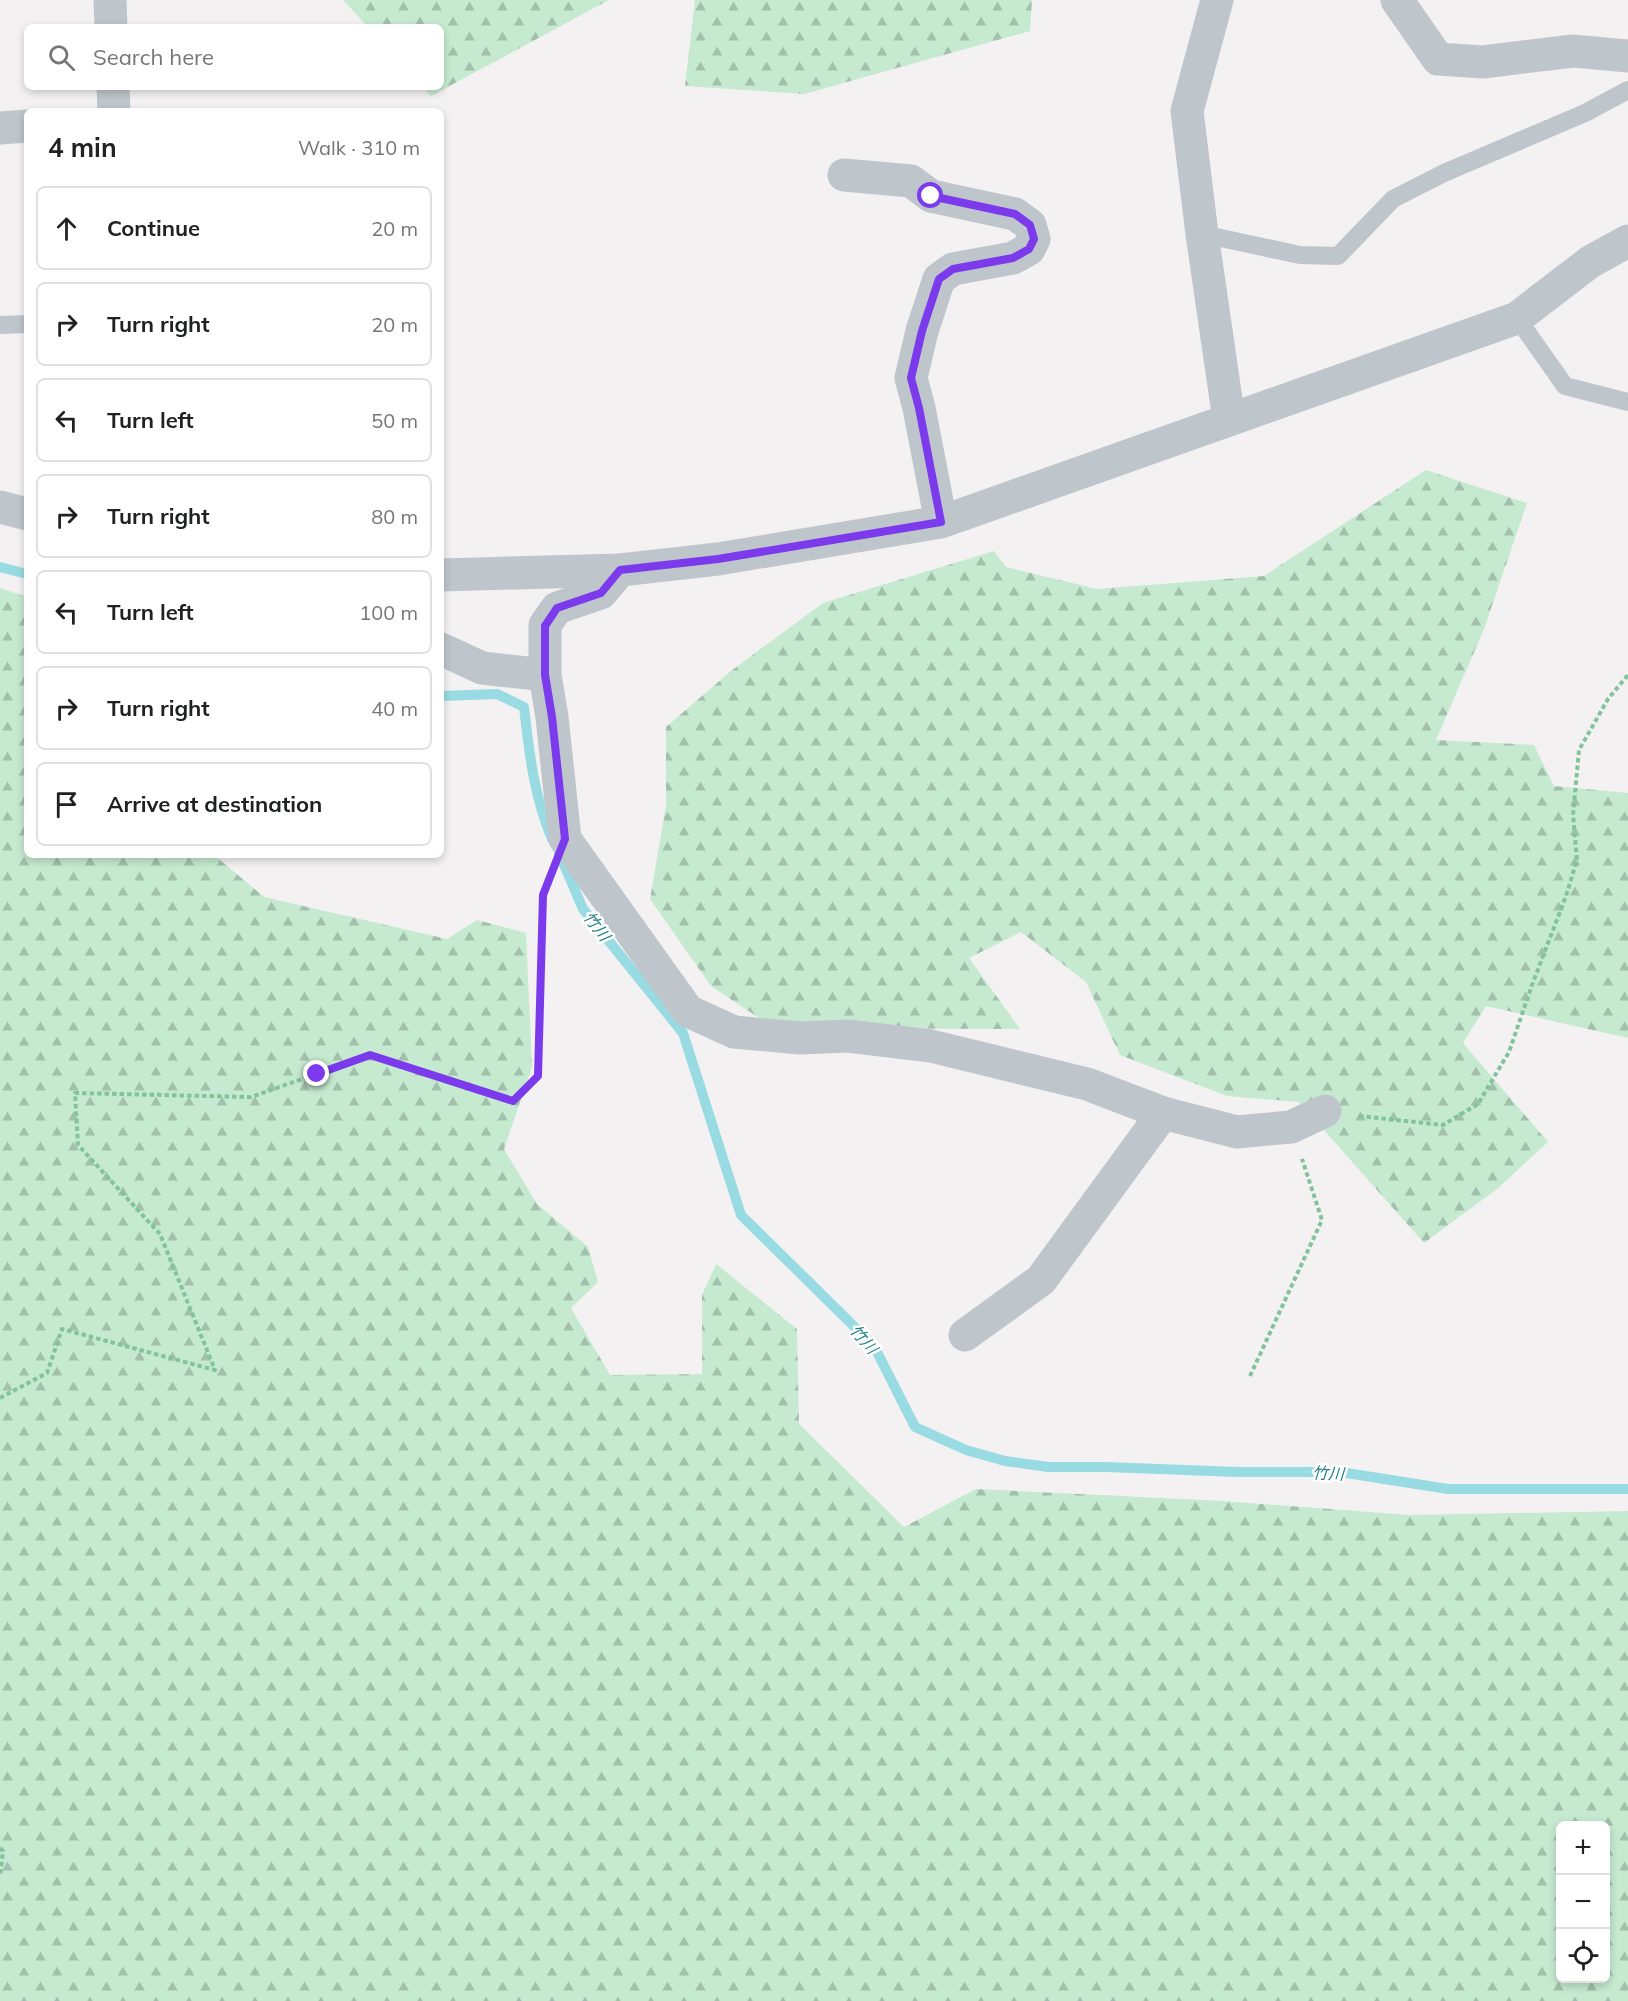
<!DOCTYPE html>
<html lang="en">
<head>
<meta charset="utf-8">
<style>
  :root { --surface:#fff; --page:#f2f2f2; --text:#202124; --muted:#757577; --line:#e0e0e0 }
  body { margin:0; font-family:Mulish,"Noto Sans JP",sans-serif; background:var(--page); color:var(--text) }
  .controls { position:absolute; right:18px; bottom:18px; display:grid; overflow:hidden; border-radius:9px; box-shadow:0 3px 9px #0003 }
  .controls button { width:54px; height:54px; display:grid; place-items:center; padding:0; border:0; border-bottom:2px solid var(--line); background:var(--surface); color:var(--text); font:30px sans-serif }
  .stop { position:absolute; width:18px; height:18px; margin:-14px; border:4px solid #7c3aed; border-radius:50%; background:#fff }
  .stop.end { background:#7c3aed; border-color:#fff; box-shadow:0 2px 6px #0008 }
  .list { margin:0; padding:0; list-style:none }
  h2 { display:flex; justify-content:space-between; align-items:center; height:78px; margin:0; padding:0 24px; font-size:26px }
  h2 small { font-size:20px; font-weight:400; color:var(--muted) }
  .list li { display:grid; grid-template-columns:39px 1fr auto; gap:18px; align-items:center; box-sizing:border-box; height:84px; margin:0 12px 12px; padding:0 12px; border:2px solid var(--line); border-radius:9px }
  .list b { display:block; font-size:22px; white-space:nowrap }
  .list em { font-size:20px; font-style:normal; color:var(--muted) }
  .icon { flex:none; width:33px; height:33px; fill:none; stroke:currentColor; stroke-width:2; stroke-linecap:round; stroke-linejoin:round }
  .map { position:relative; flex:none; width:1628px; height:2001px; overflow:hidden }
  .search { position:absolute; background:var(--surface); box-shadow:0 3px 9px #0003; left:24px; top:24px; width:420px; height:66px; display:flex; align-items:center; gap:15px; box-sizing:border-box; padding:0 21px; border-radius:9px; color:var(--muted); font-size:22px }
  .panel { position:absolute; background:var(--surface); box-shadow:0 3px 9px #0003; left:24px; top:108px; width:420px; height:750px; border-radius:9px }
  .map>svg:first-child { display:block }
  .forest { fill:url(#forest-firs); fill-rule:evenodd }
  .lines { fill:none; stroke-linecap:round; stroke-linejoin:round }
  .stream { stroke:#98dbe2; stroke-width:10 }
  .path { stroke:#81c49b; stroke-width:4; stroke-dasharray:4.5 3; stroke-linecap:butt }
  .lane { stroke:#bec6cb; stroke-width:18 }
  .street { stroke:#bec6cb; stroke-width:33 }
  .route { stroke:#7c3aed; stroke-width:8 }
  .labels { text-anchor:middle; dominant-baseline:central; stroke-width:5; stroke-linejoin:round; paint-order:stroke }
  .water-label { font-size:16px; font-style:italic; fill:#1c7d86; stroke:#fff }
</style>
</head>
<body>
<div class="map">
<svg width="1628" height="2001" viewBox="0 0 1628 2001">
  <defs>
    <pattern id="forest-firs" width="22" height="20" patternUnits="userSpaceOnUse" patternTransform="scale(1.5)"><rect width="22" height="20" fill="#c5eacf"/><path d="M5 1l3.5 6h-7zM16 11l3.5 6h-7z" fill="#a2c0ab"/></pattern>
  </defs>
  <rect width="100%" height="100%" fill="#f3f1f1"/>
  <!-- forest -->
  <path class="forest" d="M343,0H609L431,96L423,87H441V27H368Z
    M695,0H1032L1030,31L804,94L685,86Z
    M1426,470L1527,503L1484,629L1436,740L1534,745L1554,786L1628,793V1038L1486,1006L1463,1043L1548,1142L1497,1189L1424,1243L1299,1102L1227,1096L1120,1055L1086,982L1021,932L969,958L1020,1029L774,1028L711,986L650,899L666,806V727L731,671L823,603L994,551L1006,567L1097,589L1264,576Z
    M0,588L27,597V855H214L264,897L447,939L477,920L526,933L532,1067L504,1149L537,1204L588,1247L598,1282L571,1308L610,1375L702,1374V1295L716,1264L797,1329L799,1424L904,1527L976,1489L1223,1501L1410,1515L1628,1511V2001H0ZM1560,1826H1606V1978H1560Z"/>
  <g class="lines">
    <!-- stream -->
    <path class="stream" d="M0,567L27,574
      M441,696L497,694L524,707C529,752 534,797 552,839
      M559,853L583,909L683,1033L741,1215L874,1346L915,1427L966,1450L1005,1461L1048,1467H1106L1238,1472H1340L1448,1489H1628"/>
    <!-- path -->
    <path class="path" d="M1359,1116L1443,1125L1478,1104L1509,1052L1532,985L1566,896L1577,860L1573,815L1579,750L1608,699L1628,675
      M1250,1376L1322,1220L1302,1159
      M0,1398L47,1373L62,1329L215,1370L160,1234L78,1145L75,1093L251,1097L370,1055L513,1102L538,1076L543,895L549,879
      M0,1848L3,1851L0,1876"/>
    <!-- lane -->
    <path class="lane" d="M1202,234L1300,255L1338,256L1393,199L1444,173L1585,113L1628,90
      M1517,318L1565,386L1628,402
      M0,325L27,324"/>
    <!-- street -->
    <path class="street" d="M110,0L111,27
      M1217,0L1187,111L1202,234L1229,420
      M1397,0L1438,59L1483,62L1573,51L1628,56
      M113,87L114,111
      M0,128L27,126
      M844,175L911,181L931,196L1015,214L1030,225L1034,239L1029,249L1013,258L953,269L939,279L922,331L911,378L919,408L941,522
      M0,507L27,514
      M620,570L601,593L557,608L545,625V675L552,717L565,839L688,1011L734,1032L800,1038L848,1036L931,1046L1087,1084L1163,1113L1237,1132L1291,1127L1325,1111
      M441,575L620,570L718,559L941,522L1517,318L1590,262L1628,241
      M441,649L482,668L545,675
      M965,1335L1041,1280L1163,1113"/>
  </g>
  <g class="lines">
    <!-- route -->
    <path class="route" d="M317,1074L370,1055L513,1101L538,1076L543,895L565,839L552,717L545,675V626L557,608L601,593L620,570L718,559L941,522L919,408L911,378L922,331L939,279L953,269L1013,258L1029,249L1034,239L1030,225L1015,214L931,196"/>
  </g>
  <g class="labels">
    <!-- water labels -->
    <g class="water-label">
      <text transform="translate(597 926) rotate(52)">竹川</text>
      <text transform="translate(864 1339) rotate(49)">竹川</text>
      <text transform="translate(1328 1473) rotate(3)">竹川</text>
    </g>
  </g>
</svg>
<div class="controls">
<button>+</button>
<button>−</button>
<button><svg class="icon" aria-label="locate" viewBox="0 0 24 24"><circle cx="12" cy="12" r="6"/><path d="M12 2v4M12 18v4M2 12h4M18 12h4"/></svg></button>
</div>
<div class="stop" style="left:931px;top:196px"></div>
<div class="stop end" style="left:317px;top:1074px"></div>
<div class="search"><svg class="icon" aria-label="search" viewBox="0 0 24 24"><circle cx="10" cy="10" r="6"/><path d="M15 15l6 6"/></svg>Search here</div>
<section class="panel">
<h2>4 min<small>Walk · 310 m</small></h2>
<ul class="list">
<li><svg class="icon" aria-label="ahead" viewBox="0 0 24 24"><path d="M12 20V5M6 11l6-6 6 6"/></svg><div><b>Continue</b></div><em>20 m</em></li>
<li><svg class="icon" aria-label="right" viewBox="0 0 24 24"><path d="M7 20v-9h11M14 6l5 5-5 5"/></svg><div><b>Turn right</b></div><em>20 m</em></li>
<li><svg class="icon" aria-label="left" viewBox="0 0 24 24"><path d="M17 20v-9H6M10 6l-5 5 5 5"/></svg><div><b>Turn left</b></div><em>50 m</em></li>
<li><svg class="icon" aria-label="right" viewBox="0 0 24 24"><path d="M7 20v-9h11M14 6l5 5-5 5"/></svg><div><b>Turn right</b></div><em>80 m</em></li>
<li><svg class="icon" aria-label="left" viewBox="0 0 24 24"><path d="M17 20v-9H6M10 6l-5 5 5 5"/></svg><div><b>Turn left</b></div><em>100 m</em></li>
<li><svg class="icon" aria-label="right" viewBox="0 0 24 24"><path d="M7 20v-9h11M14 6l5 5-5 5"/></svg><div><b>Turn right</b></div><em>40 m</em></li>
<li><svg class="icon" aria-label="arrive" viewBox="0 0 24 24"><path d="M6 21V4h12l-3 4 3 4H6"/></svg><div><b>Arrive at destination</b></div></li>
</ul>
</section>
</div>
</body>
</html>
